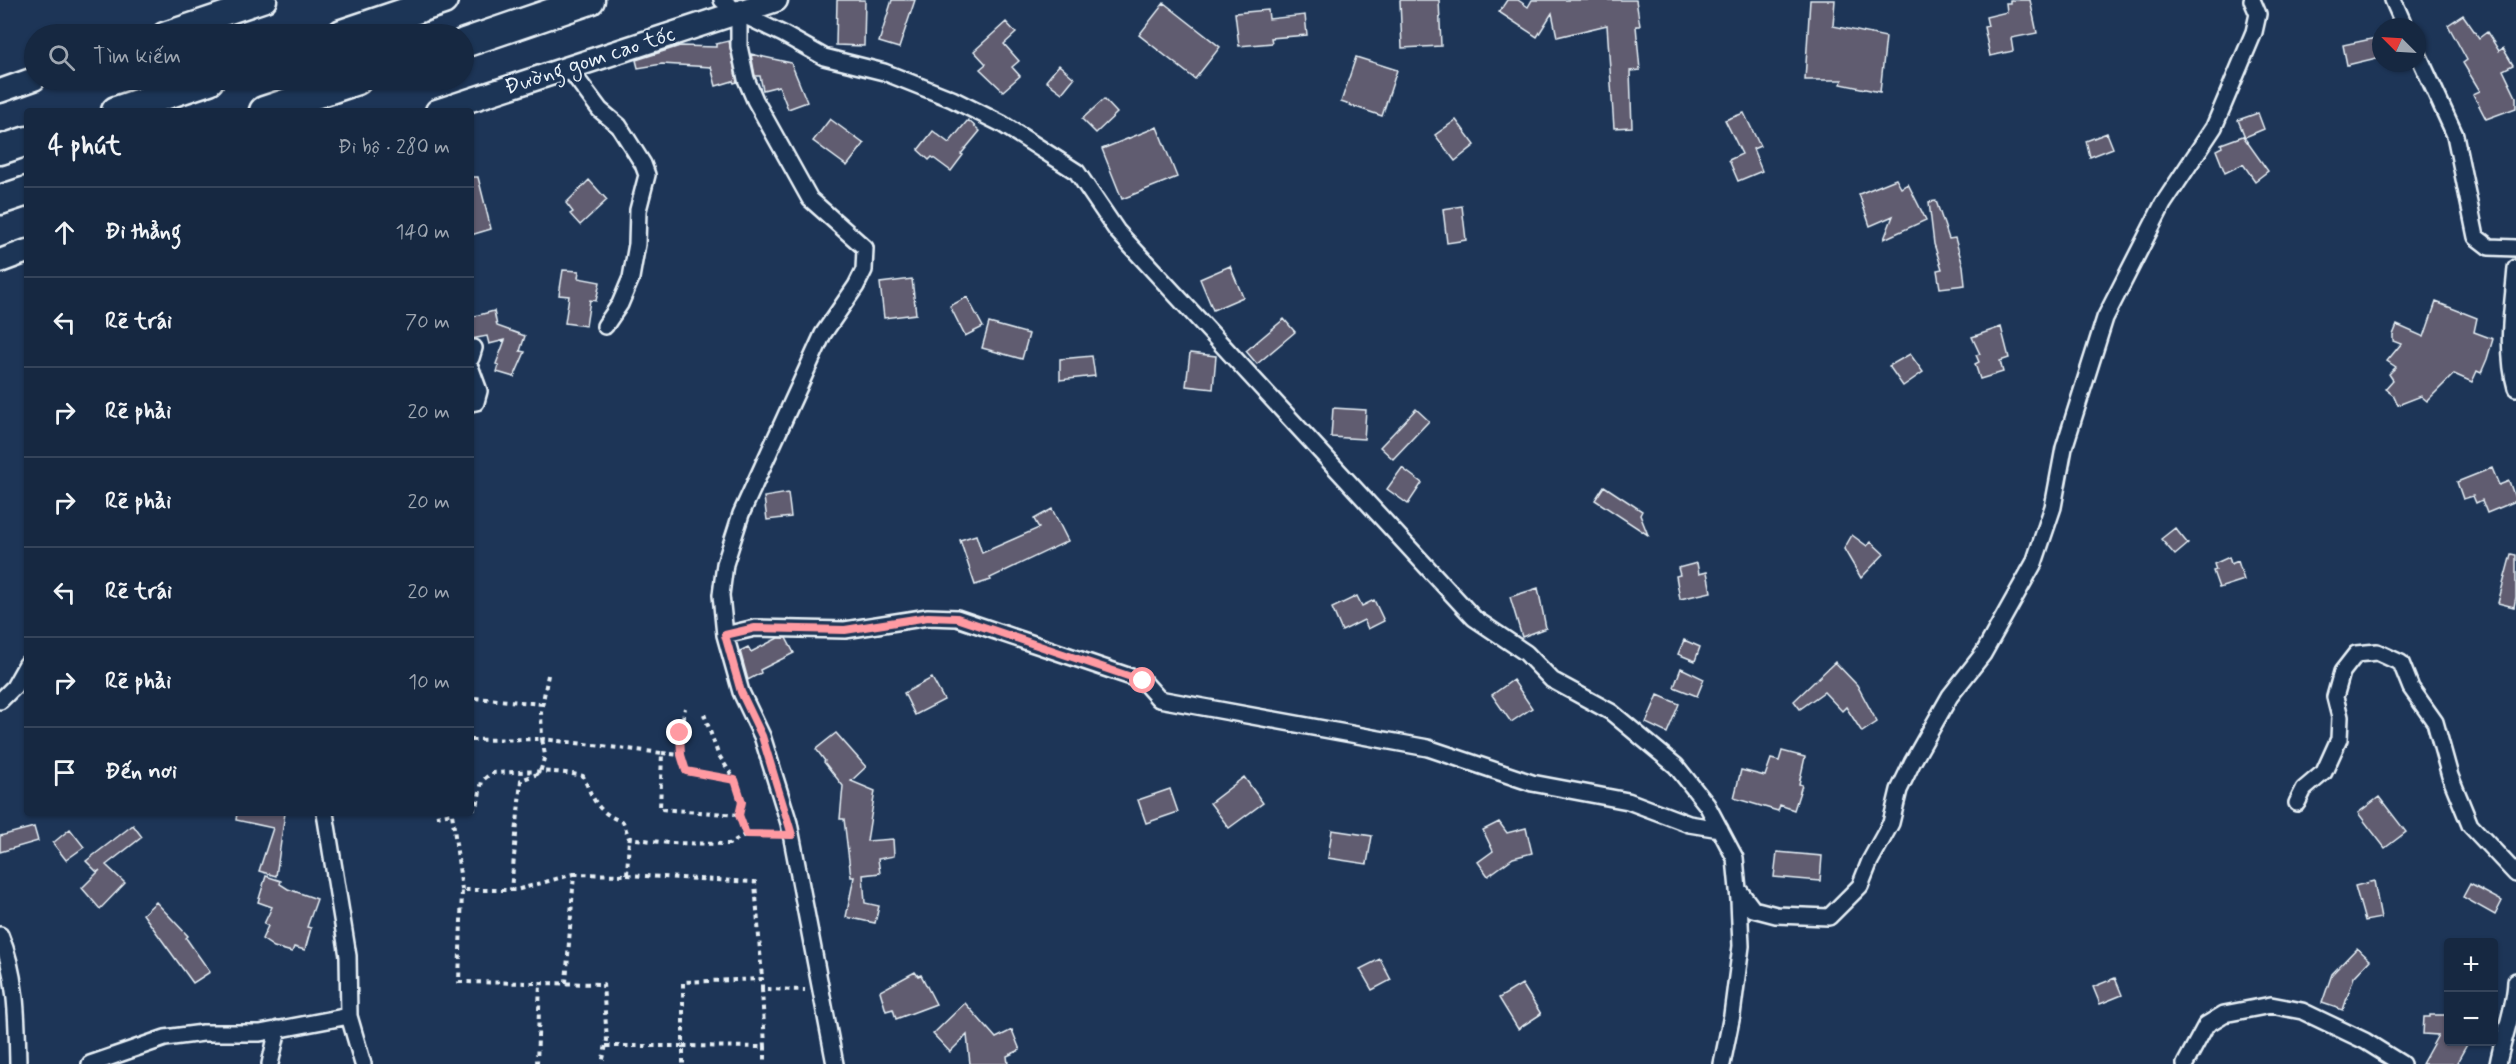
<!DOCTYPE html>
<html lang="vi">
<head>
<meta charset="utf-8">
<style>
  :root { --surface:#162841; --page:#23344c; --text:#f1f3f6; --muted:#9ea6b1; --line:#35445a }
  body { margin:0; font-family:Mynerve,sans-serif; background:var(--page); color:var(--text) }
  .controls { position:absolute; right:18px; bottom:18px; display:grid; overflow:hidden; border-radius:6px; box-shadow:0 2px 4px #0004 }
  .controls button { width:54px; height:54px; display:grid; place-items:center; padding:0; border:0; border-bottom:2px solid var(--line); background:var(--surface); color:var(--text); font:30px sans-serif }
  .compass { position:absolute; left:2372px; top:18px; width:54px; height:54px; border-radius:50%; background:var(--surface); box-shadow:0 2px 4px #0004; rotate:294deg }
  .stop { position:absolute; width:18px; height:18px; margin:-14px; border:4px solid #ff9aa2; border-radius:50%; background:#fff }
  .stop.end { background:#ff9aa2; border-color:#fff; box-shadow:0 2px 6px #0008 }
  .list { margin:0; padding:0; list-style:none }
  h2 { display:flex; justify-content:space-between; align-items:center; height:78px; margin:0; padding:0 24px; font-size:26px }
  h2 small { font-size:20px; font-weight:400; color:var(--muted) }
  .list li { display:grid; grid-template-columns:39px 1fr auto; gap:18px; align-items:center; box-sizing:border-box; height:90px; padding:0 24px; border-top:2px solid var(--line) }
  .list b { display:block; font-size:22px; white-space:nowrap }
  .list em { font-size:20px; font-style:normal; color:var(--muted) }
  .icon { flex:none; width:33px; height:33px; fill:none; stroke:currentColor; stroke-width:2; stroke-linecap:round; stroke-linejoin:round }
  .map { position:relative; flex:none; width:2516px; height:1064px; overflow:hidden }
  .search { position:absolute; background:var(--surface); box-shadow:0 2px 4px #0004; left:24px; top:24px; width:450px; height:66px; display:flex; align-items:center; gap:15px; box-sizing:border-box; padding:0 21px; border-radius:33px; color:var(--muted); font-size:22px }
  .panel { position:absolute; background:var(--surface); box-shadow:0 2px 4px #0004; left:24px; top:108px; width:450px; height:708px; border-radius:6px }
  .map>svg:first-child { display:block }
  .building { fill:#605c6f; stroke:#e8f1f8; stroke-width:1.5 }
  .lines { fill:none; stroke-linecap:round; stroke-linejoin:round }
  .minor-casing { stroke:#e8f1f8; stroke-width:20 }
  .secondary-casing { stroke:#e8f1f8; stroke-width:27 }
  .motorway-casing { stroke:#e8f1f8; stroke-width:33 }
  .path { stroke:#e8f1f8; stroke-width:4; stroke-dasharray:4.5 4.5; stroke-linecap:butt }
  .minor { stroke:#1d3557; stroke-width:15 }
  .secondary { stroke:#1d3557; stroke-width:22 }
  .motorway { stroke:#1d3557; stroke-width:28 }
  .route { stroke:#ff9aa2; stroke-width:8 }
  .labels { text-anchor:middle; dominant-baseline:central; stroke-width:5; stroke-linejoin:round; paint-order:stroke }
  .street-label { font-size:22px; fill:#e8f1f8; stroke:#1d3557 }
</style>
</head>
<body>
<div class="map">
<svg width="2516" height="1064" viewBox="0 0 2516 1064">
  <rect width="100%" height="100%" fill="#1d3557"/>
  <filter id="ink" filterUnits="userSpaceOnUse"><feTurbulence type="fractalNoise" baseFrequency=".0167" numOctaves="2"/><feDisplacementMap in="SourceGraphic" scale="12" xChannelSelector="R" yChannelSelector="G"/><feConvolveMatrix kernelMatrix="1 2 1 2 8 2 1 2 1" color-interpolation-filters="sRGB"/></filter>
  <g filter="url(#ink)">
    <!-- building -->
    <path class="building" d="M837,0H865L864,46L836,45Z
      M892,0H915L899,48L879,42Z
      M1400,0H1439L1441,46L1402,48Z
      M1507,0H1518L1528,7L1532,0H1636L1640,26H1636L1640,70L1630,71L1632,127L1614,128L1607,25L1557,37L1552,13L1537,37L1499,12Z
      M1810,0H1835L1833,26L1886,37L1880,92L1841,84L1842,80H1805Z
      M2010,0H2030L2037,33L2011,38L2013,51L1990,56L1984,27L1988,26L1986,17L2007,12L2006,3H2010Z
      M1164,3L1220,47L1195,79L1139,35Z
      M1268,10L1269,19L1305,15L1307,35L1271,38L1272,43L1239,46L1235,13Z
      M2463,15L2479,38L2487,32L2499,51L2503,48L2513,65L2503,70L2516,97V108L2486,119L2473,94L2480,91L2463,63L2467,60L2448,25Z
      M1006,22L1016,33L1004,44L1019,61L1012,67L1020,76L1003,91L980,69L986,64L974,51Z
      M2381,37V57L2347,65L2343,45Z
      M729,41L737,82L734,83L733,81L716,86L711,67L662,64L638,68L636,60L680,46L716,47V44Z
      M751,54L791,63L807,102L788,109L779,86L763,90L760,76H755Z
      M1356,57L1397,70L1382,116L1341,102Z
      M1059,65L1074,78L1062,93L1046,81Z
      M1104,99L1117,113L1096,133L1082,119Z
      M1744,113L1760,146L1753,149L1762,171L1738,181L1729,160L1742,154L1725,120Z
      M2258,113L2264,129L2245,137L2238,120Z
      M830,119L864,144L847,166L813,141Z
      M968,120L980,131L961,154L963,155L951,171L932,157L929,160L918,150L933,131L949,143Z
      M1456,120L1475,145L1455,161L1435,135Z
      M1157,127L1177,177L1122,199L1102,149Z
      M2107,133L2113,148L2090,157L2086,141Z
      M2243,136L2268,171L2255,181L2243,164L2225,173L2216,150L2222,147L2221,144Z
      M471,177H478L491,229L471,235Z
      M1896,179L1901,188L1908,184L1926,220L1884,239L1893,216L1870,226L1859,194Z
      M589,180L607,200L580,225L570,214L573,212L566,203Z
      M1936,201L1949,239L1955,238L1963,266L1965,285L1940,288L1937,270L1942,269L1934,244L1929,202Z
      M1462,206L1466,240L1447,243L1443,209Z
      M1230,266L1243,297L1213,310L1200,279Z
      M563,270L579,271L578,278L600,282L596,301L590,300L586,326L565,323L569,296L559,295Z
      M912,279L916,314L884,318L880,283Z
      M967,297L983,327L965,336L950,306Z
      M2436,302L2477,318L2474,332L2493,339L2487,359L2481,373L2477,371L2472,382L2454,374L2427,401L2421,396L2398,405L2394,396L2385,389L2393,380L2389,374L2396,367L2387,361L2401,344L2393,341V335L2397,325L2424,337Z
      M494,311L497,326L525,336L520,351L525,352L514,377L497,372L499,365L496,364L505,340L489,344L487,336L471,339V317Z
      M1284,319L1295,332L1257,364L1246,351Z
      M989,323L1029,334L1022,359L982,348Z
      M2001,327L2009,358L2000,361L2003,372L1980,379L1975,364L1979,362L1976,355L1980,354L1972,337Z
      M1190,353L1216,356L1213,389L1186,386Z
      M1910,354L1923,372L1903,386L1889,366Z
      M1092,356L1095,376L1060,380V359Z
      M1333,408L1366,410L1364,439L1331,437Z
      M1416,409L1429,421L1393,459L1380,447Z
      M1402,468L1422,483L1408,504L1387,489Z
      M2492,468L2499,485L2509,481L2516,501L2487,513L2482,500L2476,503L2473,496L2463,499L2457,482Z
      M1604,486L1642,511L1640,515L1648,535L1595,500Z
      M788,493L791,517L767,520L764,497Z
      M1052,509L1068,541L990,578L991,580L975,585L960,540L976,535L982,553L1039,528L1034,519Z
      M2175,528L2188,544L2175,555L2161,539Z
      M1852,535L1867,546L1871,542L1884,554L1861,578L1844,549Z
      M2511,554L2516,555V597L2514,607L2498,603Z
      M2229,557L2231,564L2238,561L2244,580L2219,588L2213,571L2216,570L2214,564Z
      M1697,563L1699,574L1707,572L1711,592L1680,599L1676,576L1680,575L1678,568Z
      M1538,588L1546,628L1522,637L1510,597Z
      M1357,596L1362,606L1374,600L1384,621L1368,629L1364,620L1342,631L1332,608Z
      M778,638H786L794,653L760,670L761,673L748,680L740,651L748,647L751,652Z
      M1684,640L1700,647L1695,661L1678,654Z
      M1835,662L1857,685L1877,722L1862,732L1846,707L1842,711L1824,692L1800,709L1794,701Z
      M1681,668L1704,679L1697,696L1674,687Z
      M932,678L944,700L915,715L904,693Z
      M1513,680L1532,708L1511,722L1492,695Z
      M1658,695L1679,704L1667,733L1646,723Z
      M836,733L866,767L851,781L875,791L867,841L893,839L894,856L878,859L880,873L863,875L865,903L879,906L875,923L846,917L854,877H851L844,819H840L843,786L824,762L825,761L816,749Z
      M1782,751L1805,757L1799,784L1802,785L1794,810L1780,805L1778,811L1734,798L1741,770L1765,776L1771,759L1779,761Z
      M1244,777L1263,803L1229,828L1210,803Z
      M1170,789L1178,812L1146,823L1138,800Z
      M2379,797L2406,832L2385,848L2358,813Z
      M237,813H285L276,876L259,871L273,828L236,820Z
      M1499,822L1507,833L1526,828L1532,853L1513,858L1488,876L1478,862L1493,851L1483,830Z
      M133,825L142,837L106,865L125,883L100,909L82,888L100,870L97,872L86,861Z
      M34,827L38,841L0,852V836Z
      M70,829L84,847L66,860L53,843Z
      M1332,830L1372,836L1367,864L1328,858Z
      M1777,852L1822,856L1820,881L1774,877Z
      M266,876L281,881L280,884L288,889L317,899L307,927L311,928L305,950L294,947L292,952L274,947L262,939L268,926L264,924L272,907L258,902Z
      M2374,881L2381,918L2365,921L2355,886Z
      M2470,884L2502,901L2495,915L2463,897Z
      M156,902L188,936L186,938L210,972L193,983L143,914Z
      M2357,948L2370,960L2354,977L2343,1010L2322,1003L2332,974Z
      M1380,959L1391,980L1372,990L1360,969Z
      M915,972L918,976L921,975L936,1004L896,1019L893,1009L886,1011L880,991Z
      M2115,978L2122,995L2100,1004L2093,987Z
      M1522,984L1541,1014L1518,1029L1499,998Z
      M965,1003L996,1038L1012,1030L1020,1050L1007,1056L1008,1064H970L967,1035L950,1052L933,1034Z
      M2430,1015H2448V1041H2469L2456,1064H2422L2438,1035L2423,1034L2424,1017H2430Z"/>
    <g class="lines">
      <defs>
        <path id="minor" d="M722,0L739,13L783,34L824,57L884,72L952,99L1002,124L1077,172L1117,231L1474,618L1526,653L1552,680L1611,712L1676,766L1707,805L1735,858L1739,900L1741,946L1732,1015L1722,1064
          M2393,0L2405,27
          M739,13V46L746,79L755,100L810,199L865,248L864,270L856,286L823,334L741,514L725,564L721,595L725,635L741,692L762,736L789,823L835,1064
          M2417,52L2455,135L2476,237L2489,247L2516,248
          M568,67L600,110L619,126L643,164L647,175L638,210L637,244L631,278L620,304L605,326
          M2516,268C2513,307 2505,349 2516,388
          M471,358L474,348
          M471,369L479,391L476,402L471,403
          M725,635L755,628L845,630L928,617L957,618L1143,681L1159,699L1428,748L1532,783L1628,801L1689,824L1720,829
          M0,701L14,687L27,664
          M2297,803L2304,789L2324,772L2339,739L2340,717L2335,697L2342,672L2356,654L2377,652L2401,663L2411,688L2435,722L2450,776L2470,825L2516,874
          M325,813L348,956L349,1016L363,1064
          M1738,889L1753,909L1776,915L1829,917L1860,886L1870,861L1891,823L1899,790L1912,763L1950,696L1983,654L2034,563L2053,507L2064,448L2105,318L2163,204L2214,127L2254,32L2258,14L2252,0
          M0,935C17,975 17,1021 18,1064
          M90,1064L165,1038L203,1033H260L349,1016
          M270,1064L278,1029
          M2185,1064L2206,1025L2224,1014L2271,1005L2302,1011L2365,1041L2402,1064
          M2498,1064C2503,1036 2515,1010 2516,981"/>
        <path id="secondary" d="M164,34L265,0
          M0,91L34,79
          M437,111L776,0
          M0,261L27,251"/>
        <path id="motorway" d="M342,34L443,0
          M464,43L590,0
          M116,111L209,80
          M264,111L357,80
          M0,150L27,141
          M0,200L27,191"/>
      </defs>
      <!-- minor casing -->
      <use href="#minor" class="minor-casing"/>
      <!-- secondary casing -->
      <use href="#secondary" class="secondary-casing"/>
      <!-- motorway casing -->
      <use href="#motorway" class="motorway-casing"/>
      <!-- path -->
      <path class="path" d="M548,675L541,712L542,739L662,753L660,809L739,815L746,834
        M475,698L543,704
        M704,714L718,754L735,780
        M471,740L542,739L545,755L540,773L521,780L511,890
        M662,753L681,755L686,771L735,780L742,802L739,815
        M681,755L680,733L685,708
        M471,809L477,807L482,781L491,773C522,772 552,769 583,776C594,801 597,812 623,822L629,838L668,843L729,844L746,834L776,835
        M436,816L452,813L462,890
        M574,874L627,875L629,838
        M627,875L755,882L762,979
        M566,983L574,874L516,890H462L459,982L603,984L607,1040L602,1064
        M762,989V979L683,982V1046L765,1047V1064
        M606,1046H683V1064
        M765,1047L762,989L805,990
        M537,1064L540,983"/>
      <!-- minor -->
      <use href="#minor" class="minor"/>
      <!-- secondary -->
      <use href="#secondary" class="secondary"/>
      <!-- motorway -->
      <use href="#motorway" class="motorway"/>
    </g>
  </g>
  <g class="lines" filter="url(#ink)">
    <!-- route -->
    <path class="route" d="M680,733L681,755L686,771L735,780L742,802L739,815L746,834L792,835L762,736L741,692L725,635L755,628L845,630L928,617L957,618L1143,681"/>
  </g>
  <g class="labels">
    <!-- street labels -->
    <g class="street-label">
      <text transform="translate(590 61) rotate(-18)">Đường gom cao tốc</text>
    </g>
  </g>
</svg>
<div class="controls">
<button>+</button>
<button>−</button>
</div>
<svg class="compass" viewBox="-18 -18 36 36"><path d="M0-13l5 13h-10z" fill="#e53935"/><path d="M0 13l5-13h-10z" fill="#9ea6b1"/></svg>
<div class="stop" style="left:1143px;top:681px"></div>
<div class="stop end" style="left:680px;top:733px"></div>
<div class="search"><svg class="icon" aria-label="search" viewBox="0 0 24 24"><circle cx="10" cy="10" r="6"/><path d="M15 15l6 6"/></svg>Tìm kiếm</div>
<section class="panel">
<h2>4 phút<small>Đi bộ · 280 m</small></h2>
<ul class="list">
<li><svg class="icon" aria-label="ahead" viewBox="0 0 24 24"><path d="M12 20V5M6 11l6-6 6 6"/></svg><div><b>Đi thẳng</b></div><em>140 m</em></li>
<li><svg class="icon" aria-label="left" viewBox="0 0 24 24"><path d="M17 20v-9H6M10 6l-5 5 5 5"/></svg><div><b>Rẽ trái</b></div><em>70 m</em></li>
<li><svg class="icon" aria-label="right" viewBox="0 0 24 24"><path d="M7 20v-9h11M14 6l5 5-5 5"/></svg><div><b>Rẽ phải</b></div><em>20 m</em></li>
<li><svg class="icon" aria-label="right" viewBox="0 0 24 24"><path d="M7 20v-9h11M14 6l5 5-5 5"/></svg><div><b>Rẽ phải</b></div><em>20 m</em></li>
<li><svg class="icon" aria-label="left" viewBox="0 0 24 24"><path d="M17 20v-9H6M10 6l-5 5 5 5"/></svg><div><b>Rẽ trái</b></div><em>20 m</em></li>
<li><svg class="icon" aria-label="right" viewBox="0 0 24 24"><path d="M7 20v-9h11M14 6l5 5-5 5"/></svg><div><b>Rẽ phải</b></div><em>10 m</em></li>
<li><svg class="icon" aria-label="arrive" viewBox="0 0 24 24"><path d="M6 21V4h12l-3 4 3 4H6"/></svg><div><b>Đến nơi</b></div></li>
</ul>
</section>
</div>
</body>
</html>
